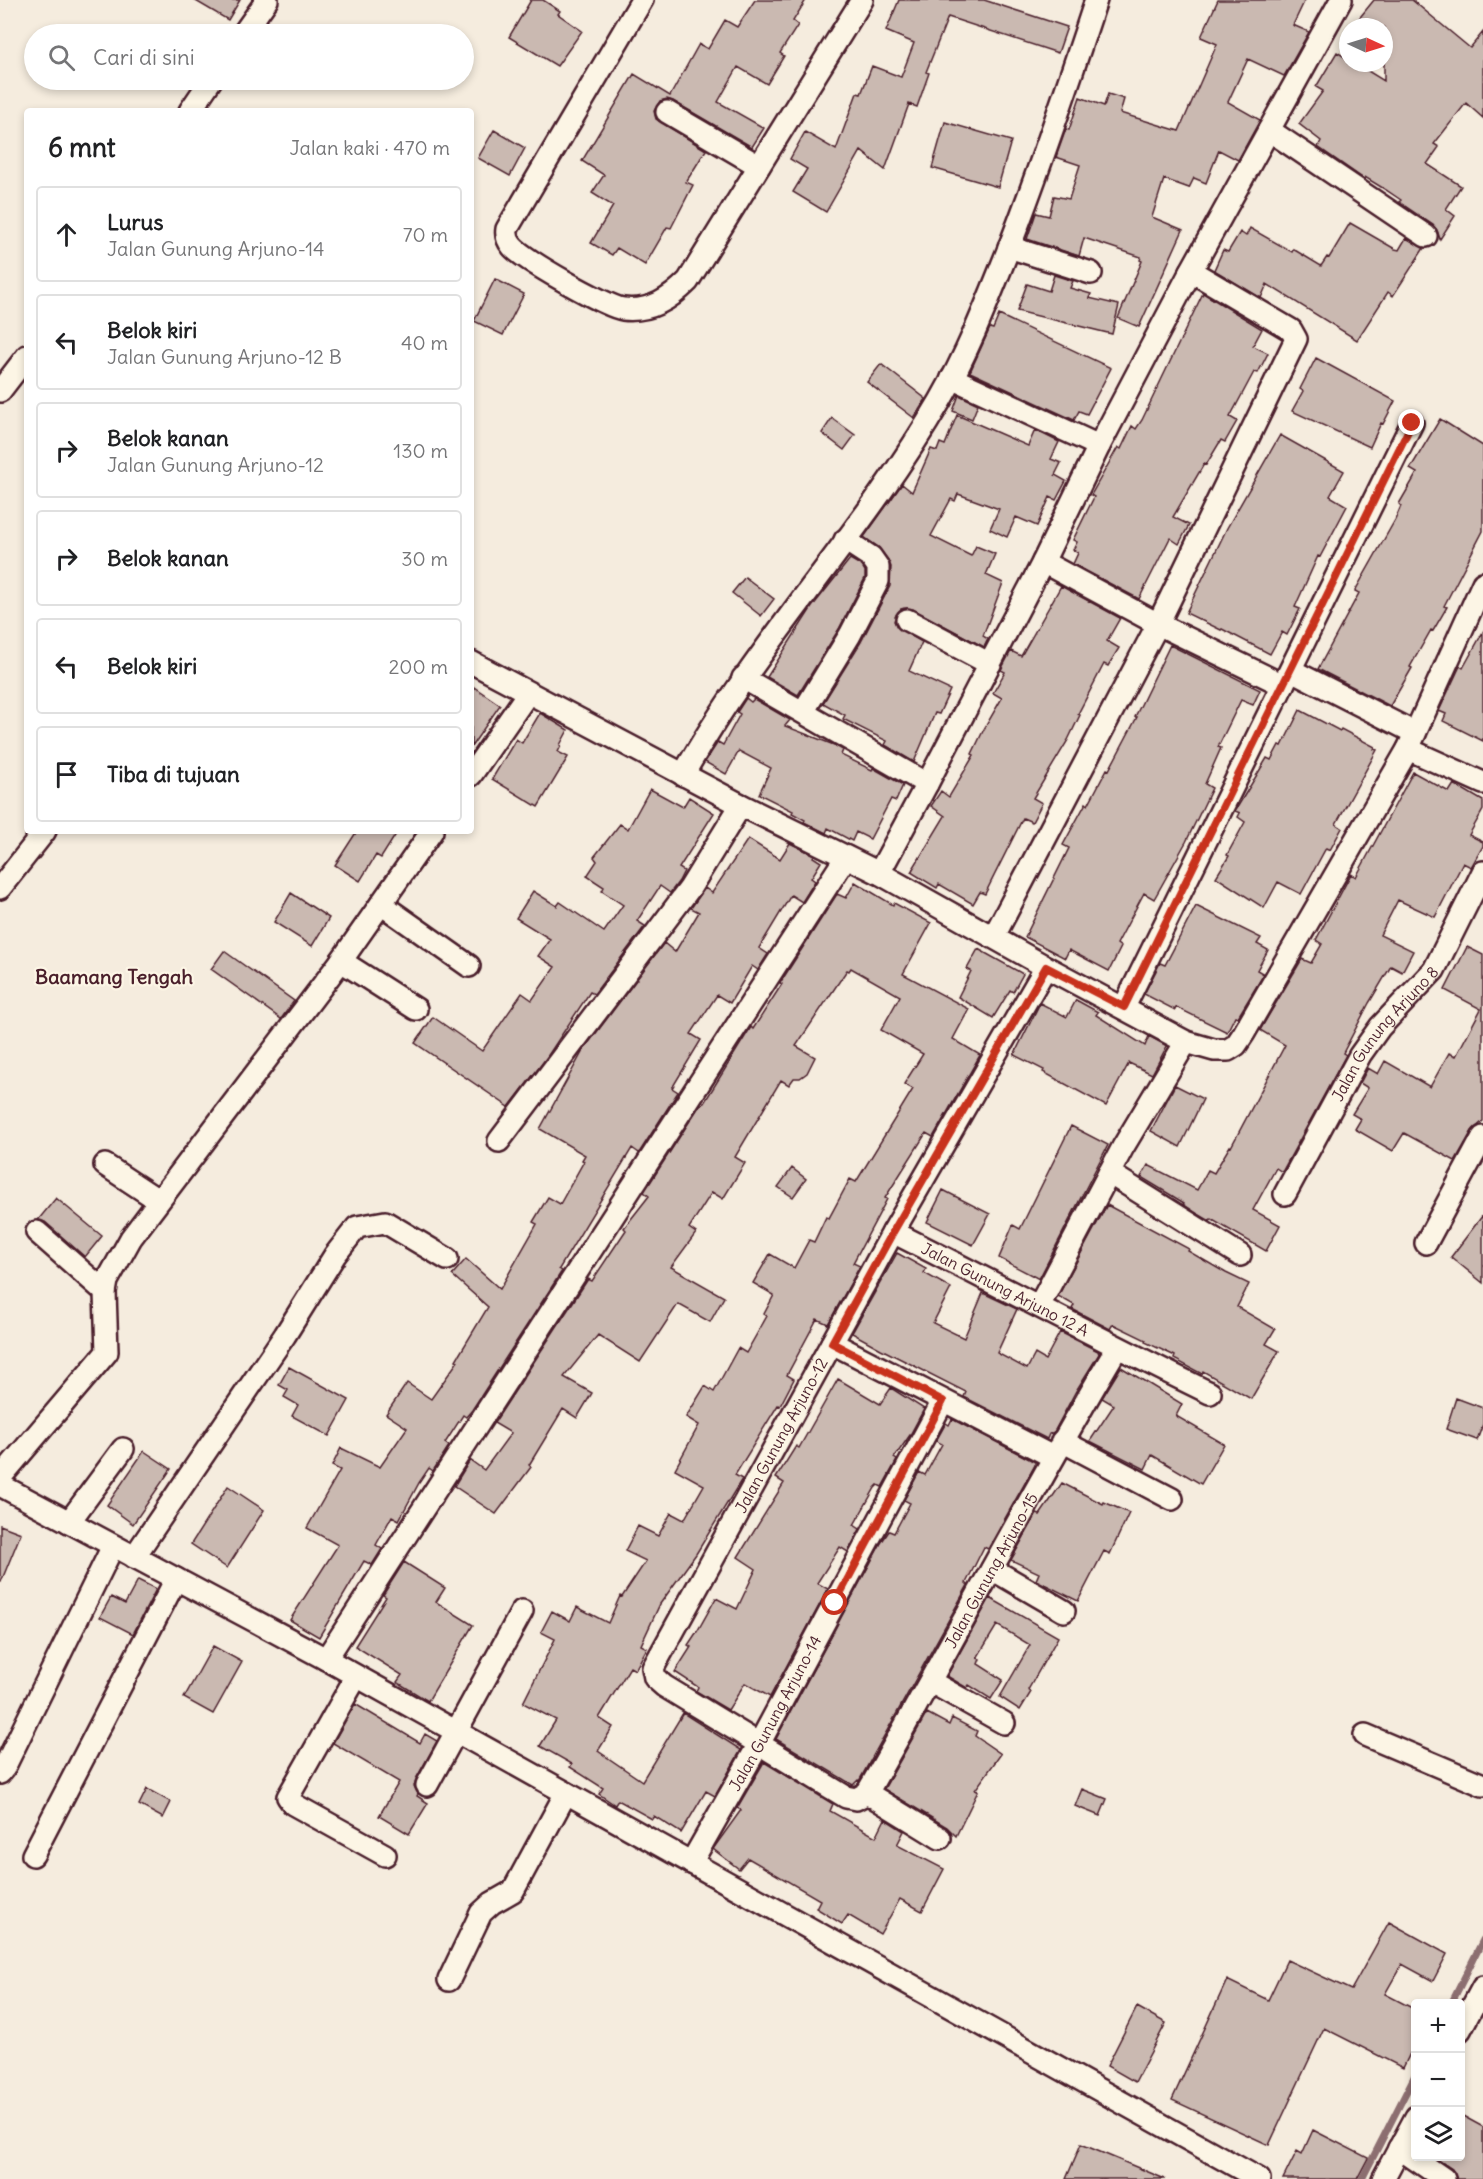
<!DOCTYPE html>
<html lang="id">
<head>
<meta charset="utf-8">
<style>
  :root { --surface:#fff; --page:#f6f6f6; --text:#202124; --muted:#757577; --line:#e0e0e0 }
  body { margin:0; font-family:Delius,sans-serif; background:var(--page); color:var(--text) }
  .controls { position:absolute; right:18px; bottom:18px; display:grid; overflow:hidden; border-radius:6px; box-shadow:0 3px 9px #0003 }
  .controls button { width:54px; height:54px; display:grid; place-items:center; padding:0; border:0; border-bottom:2px solid var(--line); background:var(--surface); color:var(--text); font:30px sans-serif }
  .compass { position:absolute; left:1339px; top:18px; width:54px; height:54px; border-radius:50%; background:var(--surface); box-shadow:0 3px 9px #0003; rotate:94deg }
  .stop { position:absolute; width:18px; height:18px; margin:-14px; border:4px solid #c8321e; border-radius:50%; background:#fff }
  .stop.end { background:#c8321e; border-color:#fff; box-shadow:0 2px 6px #0008 }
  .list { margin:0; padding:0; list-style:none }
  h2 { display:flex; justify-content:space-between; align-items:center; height:78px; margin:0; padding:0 24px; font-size:26px }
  h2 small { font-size:20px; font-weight:400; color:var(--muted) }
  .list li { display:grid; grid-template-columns:39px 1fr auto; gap:18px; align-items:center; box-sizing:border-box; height:96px; margin:0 12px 12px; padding:0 12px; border:2px solid var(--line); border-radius:6px }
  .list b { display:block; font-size:22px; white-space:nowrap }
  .list p { margin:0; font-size:20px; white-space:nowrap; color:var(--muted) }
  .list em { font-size:20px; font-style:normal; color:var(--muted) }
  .icon { flex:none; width:33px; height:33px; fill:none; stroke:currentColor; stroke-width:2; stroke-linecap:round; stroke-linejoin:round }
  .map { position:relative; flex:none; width:1483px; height:2179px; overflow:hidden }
  .search { position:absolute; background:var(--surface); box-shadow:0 3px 9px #0003; left:24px; top:24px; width:450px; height:66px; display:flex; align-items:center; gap:15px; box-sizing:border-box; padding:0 21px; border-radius:33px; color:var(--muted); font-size:22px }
  .panel { position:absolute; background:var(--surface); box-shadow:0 3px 9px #0003; left:24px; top:108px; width:450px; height:726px; border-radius:6px }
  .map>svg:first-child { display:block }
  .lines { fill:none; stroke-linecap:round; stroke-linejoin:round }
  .stream { stroke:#8c6e70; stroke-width:7 }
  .building { fill:#cab9b1; stroke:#4a1f2b; stroke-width:1.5 }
  .minor-casing { stroke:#4a1f2b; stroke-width:26 }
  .minor { stroke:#fcf5e5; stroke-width:21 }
  .route { stroke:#c8321e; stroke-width:8 }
  .labels { text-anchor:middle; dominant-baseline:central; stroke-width:4.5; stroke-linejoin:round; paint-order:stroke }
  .street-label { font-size:16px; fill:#4a1f2b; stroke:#fcf5e5 }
  .quarter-label { font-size:20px; font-weight:bold; fill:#4a1f2b; stroke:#fcf5e5 }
</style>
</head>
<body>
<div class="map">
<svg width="1483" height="2179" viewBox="0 0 1483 2179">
  <rect width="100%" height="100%" fill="#f5ecde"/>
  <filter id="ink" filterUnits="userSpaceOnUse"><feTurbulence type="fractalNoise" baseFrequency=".0167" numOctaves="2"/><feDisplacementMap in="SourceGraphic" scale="12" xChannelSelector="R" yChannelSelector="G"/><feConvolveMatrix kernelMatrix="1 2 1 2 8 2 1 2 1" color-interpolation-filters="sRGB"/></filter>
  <g filter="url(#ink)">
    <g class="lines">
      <!-- stream -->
      <path class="stream" d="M1451,2004L1483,1940
        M1362,2179L1416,2073"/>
    </g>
    <!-- building -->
    <path class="building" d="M194,0H240L228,20Z
      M531,0H543L560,11L558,14L582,31L557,66L509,37Z
      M755,0H806L793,21L798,25L780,53L784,56L767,84L738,67L718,102L764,128L752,147L673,101L667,99L660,101L654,111L656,119L706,150L686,182L693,185L671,228L667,227L645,265L617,248L612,255L591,243L613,206L592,193L604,175L582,161L634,74L670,96L699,44L708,49L725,20L737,27Z
      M899,0H984L1067,27L1058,53L948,17L926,72L929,73L917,107L909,104L885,170L861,151L826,212L793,192L807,169L790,159L805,132L836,150L857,93L861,94L872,66L901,77L914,43L886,31Z
      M1218,0H1305L1293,25L1309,32L1284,76L1248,59L1228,102L1260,120L1238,160L1219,150L1206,183L1194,178L1189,188L1164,179L1152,217L1183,230L1139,327L1118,318L1142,261L1140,260L1141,257L1084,238L1079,256L1027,239L1036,213L1049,216L1054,196L1069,199L1080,165L1056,157L1066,129L1069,130L1080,97L1104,106L1108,94L1124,99L1120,113L1179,131L1217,44L1201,37Z
      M1374,0H1412L1470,48L1483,32V118L1466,103L1434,144L1439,147L1427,164L1461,186L1446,209L1455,216L1440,239L1437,230L1433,225L1399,202L1401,200L1386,190L1365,177L1364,179L1318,147L1321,141L1299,124L1323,91L1316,87L1337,52L1348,59V63H1355L1384,81V27H1352Z
      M945,122L1011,141L998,187L932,168Z
      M494,130L525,148L510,176L478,158Z
      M1350,223L1395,249L1399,250L1406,238L1424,248L1393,296L1388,292L1357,340L1267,284L1261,298L1214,270L1223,250L1228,252L1240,232L1246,236L1250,228L1292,252L1293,249L1321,266L1327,257L1329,258Z
      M1054,275L1073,281L1070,288L1091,294L1089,298L1119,305L1112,334L1017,311L1027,284L1049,291Z
      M495,279L524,294L503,335L474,321Z
      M1203,293L1262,329L1253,346L1268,353L1258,373L1254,372L1230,417L1237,421L1225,442L1221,440L1206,465L1204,464L1173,517L1189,525L1179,544L1170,538L1139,599L1073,564L1078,553L1073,550L1077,542L1073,540L1094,497L1091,495L1118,447L1121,449L1132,426L1136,429L1142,420Z
      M999,315L1111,368L1087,414L1079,411L1074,420L970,372L990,328L993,329Z
      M1316,358L1395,401L1383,424L1381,423L1370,447L1292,411L1303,391L1300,389Z
      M881,364L926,399L914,418L867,382Z
      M959,395L978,404L972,419L953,411Z
      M957,415L1028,446L1035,430L1059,442L1051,459L1061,463L1055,475L1066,481L1056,500L1050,497L1037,526L1016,517L1007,537L990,529L999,509L958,494L955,501L951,499L931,536L971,556L976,546L995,554L986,575L1003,583L983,636L988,639L984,647L913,609H901L896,615L894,621L897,627L922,642L909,671L950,690L939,714L935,713L914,762L885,745L887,741L843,719L845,715L823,703L861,642L890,586L891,567L888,560L878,547L864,537L902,484L912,492L931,449L937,451L940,443L945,445Z
      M832,418L855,435L844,450L822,433Z
      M1440,419L1483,446V531L1444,606L1447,607L1433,631L1431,630L1410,667L1412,668L1390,706L1318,669L1359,593L1355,591L1395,520L1401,506L1399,504L1417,473L1410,469Z
      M1280,435L1344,471L1330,496L1347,506L1320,557L1318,556L1295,607L1300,609L1287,635L1282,632L1270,654L1222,629L1221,630L1186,613L1227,528Z
      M850,559L862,566L865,571V578L839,629L798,695L767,677L812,607Z
      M745,577L774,599L761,616L732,593Z
      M1061,586L1120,618L1107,641L1119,648L1108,666L1104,664L1078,714L1080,715L1068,740L1033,798L1042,803L1032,822L1023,818L985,894L980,892L973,904L939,884L937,888L911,872L945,816L931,806L941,791L949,797L974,755L972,754L984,729L1002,698L993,693L1005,672L1001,670L1011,651L1021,656Z
      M1483,632V741L1443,721L1446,714L1439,711L1460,666L1463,668Z
      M1170,645L1260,690L1253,705L1241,700L1218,747L1221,748L1205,784L1212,788L1186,842L1154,899L1144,893L1117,944L1121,947L1109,971L1069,950L1065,958L1025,937L1069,848L1063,845L1086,803L1088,805L1107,769L1109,770L1137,717H1135Z
      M471,685L500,705L471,747Z
      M746,698L751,702L754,699L790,720L785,726L834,745L843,750L841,755L872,770L873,768L903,785L896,801L891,799L870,839L856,832L852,841L828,828L826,833L804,822L805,820L792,813L793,811L759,794L771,768L739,751L726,774L705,762L718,742L723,745L740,714L737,712Z
      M1300,710L1340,731L1341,729L1375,747L1374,749L1377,750L1336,824L1342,828L1330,850L1326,848L1301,894L1278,882L1264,908L1216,877L1229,856L1227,855L1245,822L1238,817L1240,813L1235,811L1267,758L1271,760L1279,745L1282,746Z
      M540,713L568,730L560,745L561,746L558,752L568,757L538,807L492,779L516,739L522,743Z
      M1413,772L1449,792L1454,784L1483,801V810L1469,835L1483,842V846L1471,867L1463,863L1435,917L1398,900L1380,935L1413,951L1402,972L1391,966L1369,1003L1343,1053L1346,1055L1282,1172L1276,1168L1253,1210L1280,1225L1266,1251L1211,1219L1210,1221L1198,1214L1183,1204L1184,1203L1141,1177L1148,1165L1197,1190L1208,1170L1214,1173L1230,1146L1231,1147L1285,1045L1260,1030L1302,959L1311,963L1322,944L1316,940L1351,874L1356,877Z
      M650,789L683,807L689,797L714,813L679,868L684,871L679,881L670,893L660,886L637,921L645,926L594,994L590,992L547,1057L509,1107L415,1043L433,1017L482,1051L522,993L532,1000L555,967L538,956L550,939L516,918L533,891L557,906L560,902L604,932L623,905L602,891L604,887L587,876L597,861L594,857L620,824L628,829Z
      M357,831H398L381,858L376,855L360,881L335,865Z
      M748,839L780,859L790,843L814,855L813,857L821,862L811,878L815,881L802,902L791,895L759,948L768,954L758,970L752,966L730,1003L717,995L691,1034L701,1040L672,1088L678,1092L639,1153L632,1148L559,1269L562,1271L472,1410L466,1417L463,1415L445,1443L449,1446L433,1471L429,1468L419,1483L399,1520L392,1516L376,1545L382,1549L372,1565L364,1561L319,1637L290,1620L338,1545L307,1528L340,1470L332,1466L341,1448L380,1467L407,1428L386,1414L407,1383L431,1399L458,1361L456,1360L488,1307L452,1275L466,1259L500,1289L537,1224L533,1222L548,1197L560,1204L584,1161L582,1160L585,1155L540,1129L584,1049L664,943L675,952L699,912L691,908L705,888L712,893Z
      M855,882L893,905L894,903L931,923L903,974L969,1009L953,1039L980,1055L933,1137L926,1133L885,1198L887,1199L853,1263L860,1266L828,1324L817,1319L787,1375L794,1379L780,1406L778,1405L735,1475L742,1479L696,1554L660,1604L641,1645L647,1648L635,1670L630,1667L599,1718L613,1727L598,1751L642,1781L683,1713L741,1750L715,1796L706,1791L681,1833L654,1816L652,1819L618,1800L615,1805L599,1794L603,1788L570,1767L572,1764L540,1746L556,1720L523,1703L555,1639L541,1632L552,1611L570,1621L577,1607L608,1623L620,1596L622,1597L646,1561L625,1551L638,1526L658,1536L671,1513L684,1520L704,1485L675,1469L699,1425L686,1417L705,1386L714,1392L738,1348L746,1353L767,1316L764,1314L774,1295L753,1283L770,1254L794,1268L809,1240L814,1242L826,1217L829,1218L850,1179L856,1182L913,1089L904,1084L923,1054L881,1030L900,996L851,968L849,971L847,970L796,1046L815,1057L807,1073L800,1078H794L789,1085L781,1080L735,1157L745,1163L723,1199L712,1192L689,1228L696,1233L671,1267L724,1297L710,1322L678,1304L640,1362L598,1335L564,1377L592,1393L577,1418L563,1409L529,1465L531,1467L496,1514L454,1486L470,1460L484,1470L511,1433L494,1423L588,1279L592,1281L626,1230L624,1228L649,1196L644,1192L700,1105L704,1103L751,1027L753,1029L782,984L780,983L837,894L846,898Z
      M291,893L329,918L312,946L274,922Z
      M1196,906L1261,938L1257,944L1268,950L1257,970L1264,974L1238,1017L1235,1016L1227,1032L1176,1007L1175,1010L1144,994L1160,963L1165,965Z
      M1467,947L1483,955V1121L1472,1131L1455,1161L1404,1133L1393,1151L1355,1129L1361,1119L1352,1114L1368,1088L1360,1083L1368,1068L1378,1074L1385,1061L1430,1087L1449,1053L1456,1056L1481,1009L1445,990Z
      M978,949L1023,974L1013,992L1010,990L993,1018L958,997L971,971L967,969Z
      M224,951L294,1001L281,1019L211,969Z
      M1076,1000L1098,1012L1096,1015L1145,1046L1149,1036L1167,1046L1152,1074L1129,1063L1106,1106L1043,1072L1044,1070L1014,1055L1040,1003L1067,1017Z
      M1175,1085L1203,1099L1180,1147L1151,1131Z
      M1071,1126L1108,1145L1039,1279L999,1258L1013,1225L1020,1229Z
      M792,1168L806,1179L793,1197L778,1187Z
      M943,1190L990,1214L973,1245L927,1222Z
      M56,1198L102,1236L85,1257L45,1222L38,1220Z
      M1107,1205L1189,1249L1188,1251L1226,1273L1249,1284L1237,1307L1275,1329L1266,1344L1279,1351L1251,1399L1203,1371L1202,1374L1174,1359L1175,1356L1145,1342L1146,1340L1113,1324L1110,1329L1072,1309L1074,1305L1058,1296Z
      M1483,1215V1283L1451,1257Z
      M897,1253L926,1269L924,1273L951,1288L933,1323L964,1338L983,1293L1017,1309L997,1353L1027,1369L1035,1354L1045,1360L1060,1332L1098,1351L1099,1354L1076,1391L1054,1432L1049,1434L1047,1439L964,1397L966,1392L881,1349L852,1333Z
      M289,1367L349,1400L329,1436L292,1416L298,1405L284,1397L288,1390L279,1385Z
      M1121,1367L1182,1404L1176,1416L1224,1444L1201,1484L1152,1455L1145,1469L1090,1441L1114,1405L1102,1398Z
      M838,1379L880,1404L891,1388L924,1409L910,1435L894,1458L897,1460L882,1487L878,1485L875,1488L854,1525L860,1529L848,1552L840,1547L817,1583L828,1589L770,1697L745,1683L728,1710L696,1691L698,1687L675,1672L691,1647L688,1645L698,1630L716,1598L737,1609L756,1569L738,1557L784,1483L776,1478L796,1446L799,1448Z
      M1456,1398L1483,1408V1424L1477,1440L1446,1429Z
      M952,1419L1035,1462V1465L988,1549L984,1547L966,1583L968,1585L859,1781L858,1780L853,1785L776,1739L881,1543L889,1531L894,1533L910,1503L904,1500L919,1472L925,1475L942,1444L936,1441L946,1423L949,1425Z
      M144,1451L171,1469L133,1524L107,1505Z
      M1062,1483L1103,1504L1104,1502L1129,1513L1110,1554L1104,1551L1078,1601L1036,1580L1039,1573L1011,1560L1037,1514L1040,1515Z
      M228,1486L264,1510L227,1568L191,1544Z
      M0,1525L21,1533L1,1582L0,1581Z
      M404,1562L445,1588L436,1602L473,1625L428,1701L397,1682L402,1675L355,1646L386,1597L383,1595Z
      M138,1580L156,1589L133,1634L100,1617L111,1597L125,1604Z
      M990,1598L1058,1637L1028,1690L1031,1692L1020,1710L1000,1697L1030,1645L997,1625L977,1658L980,1659L978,1664L1003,1680L991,1699L969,1685L967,1688L947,1676Z
      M213,1646L242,1662L213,1714L184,1698Z
      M355,1704L420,1743L425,1734L437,1741L416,1779L414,1786L418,1794L417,1796L428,1803L409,1834L379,1816L399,1782L333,1743Z
      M927,1713L949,1725L952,1718L977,1731L975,1736L1001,1754L975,1790L978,1791L956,1836L947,1827L884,1789Z
      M764,1762L833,1804L830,1811L876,1837L885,1819L904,1831L897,1845L944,1869L922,1911L900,1899L880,1934L848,1915L842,1924L816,1908L820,1900L748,1858L739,1869L713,1849L741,1810L737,1808Z
      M147,1789L171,1802L163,1818L139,1805Z
      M1082,1789L1107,1799L1100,1816L1075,1806Z
      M1389,1922L1447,1954L1433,1981L1402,1964L1385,1994L1416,2010V2041L1403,2068L1324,2028L1269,2145L1172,2100L1227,1980L1268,2000L1287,1960L1351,1990Z
      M1137,2007L1166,2023L1135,2082L1107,2066Z
      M1461,2115L1483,2127V2179H1457L1452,2169L1434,2157H1461Z
      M1313,2130L1368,2158L1357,2179H1283L1297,2151L1302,2154Z
      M1081,2144L1165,2179H1066Z"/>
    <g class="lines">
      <defs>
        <g id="minor">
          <path d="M642,0L507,229C506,235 507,240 512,246C522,259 607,307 623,309C651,312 670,299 688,281L862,0"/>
          <path d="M243,34L267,0"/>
          <path d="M190,111L211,80"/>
          <path d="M667,112L759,166"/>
          <path d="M1269,130L1426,236"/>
          <path d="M1009,247L1091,273"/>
          <path d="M952,378L1099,446"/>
          <path d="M0,391L27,356"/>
          <path d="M1043,562L1158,624L1283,685"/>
          <path d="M907,620L990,664"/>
          <path d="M471,662L741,805L879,873L1046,967L1186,1042L1214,1050H1228L1236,1045L1244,1033L1408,749L1483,583"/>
          <path d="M1291,670L1415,733"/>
          <path d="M743,678L927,784"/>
          <path d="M803,712L850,635L878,581V567L871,557L845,540"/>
          <path d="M1408,749L1483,783"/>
          <path d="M471,775L528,693"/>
          <path d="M683,775C757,643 864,532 940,401C967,354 987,303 1007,253C1040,169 1068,85 1096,0"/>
          <path d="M879,873L927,784L1043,562L1099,446L1191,271L1341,0"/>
          <path d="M0,888L45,831"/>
          <path d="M381,904L469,966"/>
          <path d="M994,936L1158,624L1296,339L1291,330L1191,271"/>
          <path d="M341,961L416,1009"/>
          <path d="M1124,1007L1412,423"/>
          <path d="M499,1141L690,888L741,805"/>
          <path d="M105,1165L158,1200"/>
          <path d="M1109,1173L1240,1255"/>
          <path id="s1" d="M1285,1194L1360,1055L1380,1027L1434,970L1483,872"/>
          <path d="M37,1232L105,1292"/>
          <path id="s2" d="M893,1232C999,1285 1103,1341 1210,1393"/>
          <path d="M1426,1243L1483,1137"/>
          <path d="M1039,1306L1123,1147L1186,1042"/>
          <path d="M832,1343L1053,1457"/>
          <path d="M1062,1441L1172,1499"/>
          <path d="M0,1478L107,1352L105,1292L107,1281L131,1238L341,961L432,831"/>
          <path d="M0,1485L326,1659L1259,2179"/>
          <path d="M69,1522L123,1449"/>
          <path d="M134,1557L285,1335L335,1255L357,1227L385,1222L447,1259"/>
          <path d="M992,1569L1064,1611"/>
          <path d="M326,1659L846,857"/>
          <path d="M356,1677L288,1797L293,1804L385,1855"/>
          <path d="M931,1682L1004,1723"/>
          <path d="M1365,1735L1483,1785"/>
          <path d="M0,1773L4,1768L113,1546"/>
          <path d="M427,1785L522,1611"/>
          <path id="s3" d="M867,1793L856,1799L846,1797L664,1686L655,1678L653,1668L893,1232L1046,967"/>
          <path id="s4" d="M867,1793C952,1645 1030,1494 1117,1348"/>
          <path d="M867,1793L940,1838"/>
          <path d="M33,1855L176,1579"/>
          <path id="s5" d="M691,1863L759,1744L943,1401"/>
          <path d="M449,1980L481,1913L492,1903L513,1891L566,1793"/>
          <path d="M1460,2030L1483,1987"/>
          <path d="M1399,2148L1444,2179"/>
          <path d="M1383,2179L1416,2117"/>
        </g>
      </defs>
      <!-- minor casing -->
      <use href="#minor" class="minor-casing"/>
      <!-- minor -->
      <use href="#minor" class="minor"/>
    </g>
  </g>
  <g class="lines" filter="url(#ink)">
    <!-- route -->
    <path class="route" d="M835,1603L943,1401L832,1343L893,1232L1046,967L1124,1007L1412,423"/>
  </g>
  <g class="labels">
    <!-- street labels -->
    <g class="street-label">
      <text stroke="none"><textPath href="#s1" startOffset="190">Jalan Gunung Arjuno 8</textPath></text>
      <text stroke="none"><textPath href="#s2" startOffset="126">Jalan Gunung Arjuno 12 A</textPath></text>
      <text stroke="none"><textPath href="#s3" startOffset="524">Jalan Gunung Arjuno-12</textPath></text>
      <text stroke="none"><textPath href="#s4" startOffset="255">Jalan Gunung Arjuno-15</textPath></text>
      <text stroke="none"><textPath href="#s5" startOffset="172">Jalan Gunung Arjuno-14</textPath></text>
    </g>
    <!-- quarter labels -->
    <g class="quarter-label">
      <text x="114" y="976">Baamang Tengah</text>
    </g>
  </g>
</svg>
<div class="controls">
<button>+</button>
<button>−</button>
<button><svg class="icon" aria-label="layers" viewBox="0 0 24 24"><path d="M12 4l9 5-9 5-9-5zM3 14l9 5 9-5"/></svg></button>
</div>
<svg class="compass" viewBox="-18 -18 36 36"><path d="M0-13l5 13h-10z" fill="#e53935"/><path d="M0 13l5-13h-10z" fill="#757577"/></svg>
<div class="stop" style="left:835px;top:1603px"></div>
<div class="stop end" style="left:1412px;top:423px"></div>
<div class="search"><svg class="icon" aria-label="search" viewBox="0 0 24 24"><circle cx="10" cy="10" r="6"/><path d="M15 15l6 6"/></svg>Cari di sini</div>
<section class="panel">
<h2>6 mnt<small>Jalan kaki · 470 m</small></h2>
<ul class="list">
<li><svg class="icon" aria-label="ahead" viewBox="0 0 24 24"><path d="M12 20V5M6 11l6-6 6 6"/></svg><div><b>Lurus</b><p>Jalan Gunung Arjuno-14</p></div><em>70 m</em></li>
<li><svg class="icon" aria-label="left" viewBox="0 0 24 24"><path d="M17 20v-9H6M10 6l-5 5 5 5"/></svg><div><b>Belok kiri</b><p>Jalan Gunung Arjuno-12 B</p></div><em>40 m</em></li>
<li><svg class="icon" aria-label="right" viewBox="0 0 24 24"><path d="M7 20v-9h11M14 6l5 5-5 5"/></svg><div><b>Belok kanan</b><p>Jalan Gunung Arjuno-12</p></div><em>130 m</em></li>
<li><svg class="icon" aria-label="right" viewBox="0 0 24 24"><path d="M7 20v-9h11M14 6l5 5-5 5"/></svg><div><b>Belok kanan</b></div><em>30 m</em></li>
<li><svg class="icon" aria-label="left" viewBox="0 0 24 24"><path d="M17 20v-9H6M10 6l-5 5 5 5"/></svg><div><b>Belok kiri</b></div><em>200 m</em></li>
<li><svg class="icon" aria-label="arrive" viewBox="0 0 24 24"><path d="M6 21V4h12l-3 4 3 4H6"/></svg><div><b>Tiba di tujuan</b></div></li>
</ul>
</section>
</div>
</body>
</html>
